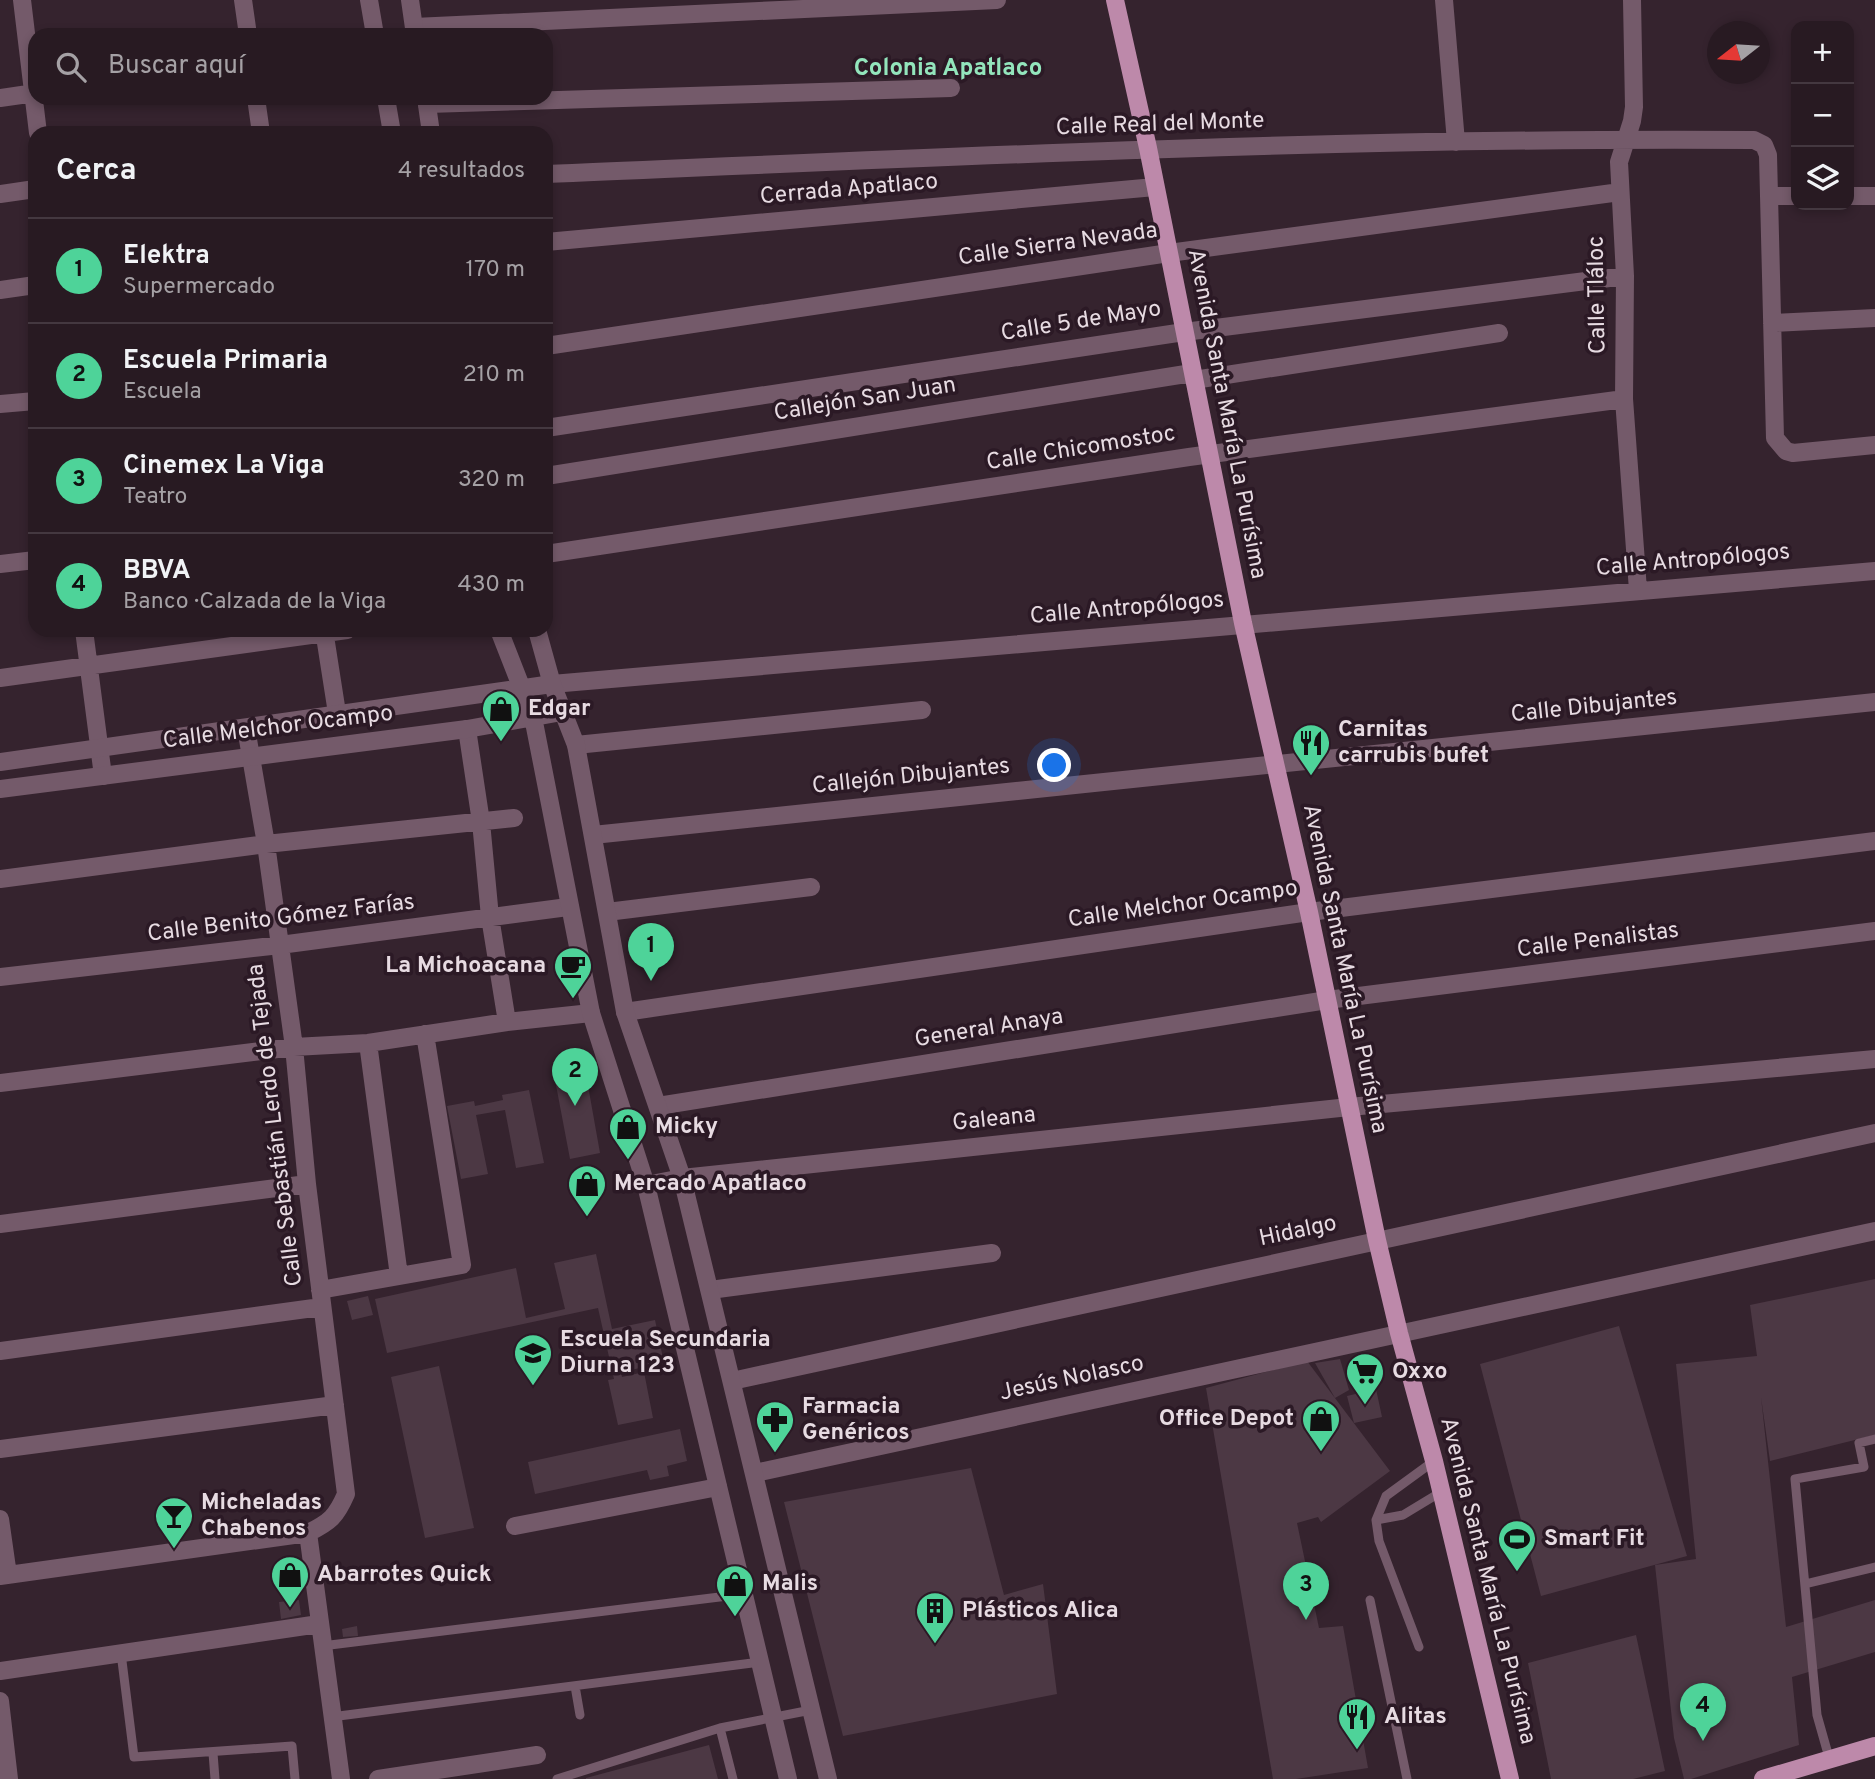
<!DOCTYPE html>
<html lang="es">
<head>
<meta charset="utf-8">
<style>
  :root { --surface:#281a22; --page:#30232a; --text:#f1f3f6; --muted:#a5a1a5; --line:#443840; --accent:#4ed399 }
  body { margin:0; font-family:Overpass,sans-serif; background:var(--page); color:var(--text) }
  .controls { position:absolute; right:21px; top:21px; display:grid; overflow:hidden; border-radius:14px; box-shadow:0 4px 10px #0003 }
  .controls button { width:63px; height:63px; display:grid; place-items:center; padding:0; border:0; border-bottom:2px solid var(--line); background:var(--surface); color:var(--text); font:35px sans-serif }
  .compass { position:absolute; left:1707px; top:21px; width:63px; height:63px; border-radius:50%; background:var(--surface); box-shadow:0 4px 10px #0003; rotate:253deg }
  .you { position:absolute; left:1055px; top:766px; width:24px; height:24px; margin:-18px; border:5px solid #fff; border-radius:50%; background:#1a73e8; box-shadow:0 0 0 10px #1a73e833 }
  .badge { display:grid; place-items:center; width:46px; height:46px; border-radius:50%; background:var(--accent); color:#111; font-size:23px; font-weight:700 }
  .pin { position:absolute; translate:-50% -58px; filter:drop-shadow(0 2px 4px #0008) }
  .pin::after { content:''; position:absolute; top:37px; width:24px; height:21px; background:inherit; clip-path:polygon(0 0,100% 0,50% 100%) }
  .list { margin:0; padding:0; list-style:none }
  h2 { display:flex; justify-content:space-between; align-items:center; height:91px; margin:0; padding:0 28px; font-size:30px }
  h2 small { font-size:23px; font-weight:400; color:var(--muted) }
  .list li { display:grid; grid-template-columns:46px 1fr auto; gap:21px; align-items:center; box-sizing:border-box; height:105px; padding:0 28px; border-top:2px solid var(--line) }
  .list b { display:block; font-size:26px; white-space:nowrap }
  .list p { margin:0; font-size:23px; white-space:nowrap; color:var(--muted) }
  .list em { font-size:23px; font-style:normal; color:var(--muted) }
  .icon { flex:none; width:38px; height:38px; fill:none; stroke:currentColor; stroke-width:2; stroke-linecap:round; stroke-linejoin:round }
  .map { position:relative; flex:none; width:1875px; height:1779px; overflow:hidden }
  .search { position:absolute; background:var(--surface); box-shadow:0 4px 10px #0003; left:28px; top:28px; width:525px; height:77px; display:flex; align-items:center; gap:18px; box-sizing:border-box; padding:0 24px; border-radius:21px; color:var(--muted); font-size:26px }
  .panel { position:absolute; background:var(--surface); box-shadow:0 4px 10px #0003; left:28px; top:126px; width:525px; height:511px; border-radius:21px }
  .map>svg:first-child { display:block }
  .building { fill:#4c3844 }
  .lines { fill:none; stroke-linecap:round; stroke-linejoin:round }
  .service { stroke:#745a6a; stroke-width:9 }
  .minor { stroke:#745a6a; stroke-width:18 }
  .tertiary { stroke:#745a6a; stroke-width:18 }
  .primary { stroke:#bd89aa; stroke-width:18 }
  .labels { text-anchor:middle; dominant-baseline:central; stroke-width:7; stroke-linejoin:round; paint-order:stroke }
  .street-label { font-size:23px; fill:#e7dbe2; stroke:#2b1925 }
  .poi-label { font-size:23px; font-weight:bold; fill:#e7dbe2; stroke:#2b1925; text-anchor:start }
  .neighbourhood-label { font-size:24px; font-weight:bold; fill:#93e5bc; stroke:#2b1925 }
</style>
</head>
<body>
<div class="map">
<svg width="1875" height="1779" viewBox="0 0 1875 1779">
  <rect width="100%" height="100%" fill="#35232e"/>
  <!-- building -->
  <path class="building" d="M587,1080L600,1153L570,1159L556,1085Z
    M529,1090L544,1163L516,1168L505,1110L476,1115L488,1174L461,1179L447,1106L474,1101L475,1106L503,1100L502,1095Z
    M596,1254L612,1329L655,1320L664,1363L621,1372L622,1377L644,1372L653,1418L618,1425L608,1380L614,1379L598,1308L387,1353L375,1299L516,1268L526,1318L565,1309L554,1263Z
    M1875,1279V1435L1770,1461L1761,1397L1786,1627L1875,1600V1652L1792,1677L1799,1745L1691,1779H1684L1674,1738L1655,1565L1696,1559L1676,1364L1757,1356L1750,1305Z
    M368,1296L373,1315L352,1320L347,1301Z
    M1619,1326L1687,1556L1541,1596L1480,1364Z
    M1340,1359L1349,1390L1335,1398L1315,1363Z
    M1307,1361L1390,1471L1321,1522L1318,1517L1297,1523L1319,1628L1343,1626L1368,1768L1296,1779H1273L1206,1388Z
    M439,1366L474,1528L425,1538L391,1377Z
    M1376,1389L1382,1417L1354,1423L1347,1396Z
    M680,1429L687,1461L667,1466L669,1476L650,1480L647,1470L535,1494L528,1462Z
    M971,1468L1004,1595L1043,1584L1057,1694L843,1736L784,1502Z
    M299,1600L301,1615L281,1619L279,1602Z
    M357,1626L358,1636L343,1637L342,1629Z
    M1636,1635L1665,1771L1633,1779H1551L1528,1663Z
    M709,1745L718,1779H586V1778Z"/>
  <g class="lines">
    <!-- service -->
    <path class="service" d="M1376,1520L1403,1515L1441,1492
      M1805,1584L1875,1567
      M1370,1600L1407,1779
      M322,1646L744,1594
      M1419,1647L1379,1541L1376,1520L1386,1496L1434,1461
      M121,1653L134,1757L292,1746L295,1779
      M575,1686L580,1715
      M331,1717L760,1662
      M720,1728L733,1779
      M213,1753L215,1779
      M1830,1761L1817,1715L1795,1479L1864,1467L1859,1443L1875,1439
      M557,1779L720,1728L811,1710"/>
    <!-- minor -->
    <path class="minor" d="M22,0L38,133
      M243,0L248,35
      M1444,0L1456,142
      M1632,0L1634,107L1632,121L1619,162L1625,276L1624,399L1638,590
      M414,27L997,0
      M0,98L35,93
      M256,98L261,133
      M427,104L951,88
      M546,174C949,157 1351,137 1754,140L1764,145L1768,155L1775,438L1786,451L1793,453L1875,445
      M0,194L35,189
      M1769,196H1796
      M1849,196H1875
      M546,242L1155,187
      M0,290L35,285
      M1772,323L1875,318
      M546,346L1169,253L1620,192
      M1194,380L1499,333
      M0,404L35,401
      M546,428L1184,332L1625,276
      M546,476L1192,373
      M546,554L1189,457L1624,399
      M0,564L35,560
      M84,630L103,776
      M324,630L337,713
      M0,678L347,630
      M552,684L1875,571
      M467,729L481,822L490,917L507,1022
      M576,745L922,710
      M593,835L1875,702
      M0,879L266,844L514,818
      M607,912L811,887
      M0,977L280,945L568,907
      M625,1012L1309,912L1875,841
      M368,1043L399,1276
      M0,1083L294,1047L368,1043L507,1022L591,1013
      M658,1106L1327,1000L1875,931
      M646,1185L682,1178L1349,1107L1875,1059
      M0,1224L307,1184
      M320,1290L462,1265L425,1034
      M710,1290L992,1253
      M0,1351L321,1307
      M732,1381L1875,1133
      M0,1449L335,1405
      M755,1473L1875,1231
      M0,1519L8,1575
      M515,1526L718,1487
      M308,1533L341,1779
      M0,1576L308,1533C330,1522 336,1517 346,1494L307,1184L294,1047L266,844L246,728
      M0,1671L319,1624
      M0,1701L9,1779
      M378,1779L537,1755"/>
    <!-- tertiary -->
    <path class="tertiary" d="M369,0L375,35
      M410,0L415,35
      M386,98L392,133
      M426,98L431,133
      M499,630L533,717L591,1013L646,1185L788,1779
      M537,630L552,684L576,745L625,1012L682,1178L828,1779
      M0,762L552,684
      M0,789L467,729L562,712"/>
    <!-- primary -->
    <path class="primary" d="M1115,0L1148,148L1243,623L1309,912L1377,1240L1399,1333L1434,1461L1510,1779
      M1763,1779L1875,1746"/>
  </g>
  <!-- icons -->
  <defs>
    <symbol id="shop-pin" viewBox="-11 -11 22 30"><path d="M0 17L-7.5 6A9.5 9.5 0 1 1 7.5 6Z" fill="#4ed399" stroke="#2b1925"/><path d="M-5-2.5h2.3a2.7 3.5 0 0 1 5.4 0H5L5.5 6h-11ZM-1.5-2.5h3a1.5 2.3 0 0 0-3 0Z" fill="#111"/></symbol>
    <symbol id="restaurant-pin" viewBox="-11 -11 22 30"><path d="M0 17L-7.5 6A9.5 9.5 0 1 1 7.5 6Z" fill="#4ed399" stroke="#2b1925"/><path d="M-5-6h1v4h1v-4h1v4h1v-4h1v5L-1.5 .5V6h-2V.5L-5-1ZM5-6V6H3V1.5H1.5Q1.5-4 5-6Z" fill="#111"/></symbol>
    <symbol id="cafe-pin" viewBox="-11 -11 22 30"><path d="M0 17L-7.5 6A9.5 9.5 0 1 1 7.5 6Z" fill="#4ed399" stroke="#2b1925"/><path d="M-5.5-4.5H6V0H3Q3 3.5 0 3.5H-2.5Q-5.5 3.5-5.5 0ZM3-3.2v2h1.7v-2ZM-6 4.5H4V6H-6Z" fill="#111"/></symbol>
    <symbol id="school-pin" viewBox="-11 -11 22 30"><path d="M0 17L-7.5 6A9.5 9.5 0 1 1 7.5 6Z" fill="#4ed399" stroke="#2b1925"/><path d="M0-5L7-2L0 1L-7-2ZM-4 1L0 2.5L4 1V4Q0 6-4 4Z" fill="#111"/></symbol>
    <symbol id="supermarket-pin" viewBox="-11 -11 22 30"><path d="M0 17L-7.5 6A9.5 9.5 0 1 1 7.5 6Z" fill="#4ed399" stroke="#2b1925"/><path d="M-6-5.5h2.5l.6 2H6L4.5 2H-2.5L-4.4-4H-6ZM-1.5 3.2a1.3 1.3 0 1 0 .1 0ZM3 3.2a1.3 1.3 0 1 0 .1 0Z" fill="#111"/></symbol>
    <symbol id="pharmacy-pin" viewBox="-11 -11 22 30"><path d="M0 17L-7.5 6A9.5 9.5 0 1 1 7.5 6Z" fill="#4ed399" stroke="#2b1925"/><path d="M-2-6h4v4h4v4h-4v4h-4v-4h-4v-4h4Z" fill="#111"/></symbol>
    <symbol id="bar-pin" viewBox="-11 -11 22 30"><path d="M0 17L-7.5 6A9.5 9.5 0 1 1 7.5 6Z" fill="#4ed399" stroke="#2b1925"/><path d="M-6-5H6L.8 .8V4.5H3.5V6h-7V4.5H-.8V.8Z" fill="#111"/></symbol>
    <symbol id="stadium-pin" viewBox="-11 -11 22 30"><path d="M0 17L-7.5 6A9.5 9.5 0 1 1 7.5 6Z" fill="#4ed399" stroke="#2b1925"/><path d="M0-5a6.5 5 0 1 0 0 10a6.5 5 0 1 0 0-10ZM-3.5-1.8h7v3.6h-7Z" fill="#111"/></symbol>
    <symbol id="building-pin" viewBox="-11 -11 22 30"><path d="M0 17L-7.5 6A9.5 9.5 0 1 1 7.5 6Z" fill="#4ed399" stroke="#2b1925"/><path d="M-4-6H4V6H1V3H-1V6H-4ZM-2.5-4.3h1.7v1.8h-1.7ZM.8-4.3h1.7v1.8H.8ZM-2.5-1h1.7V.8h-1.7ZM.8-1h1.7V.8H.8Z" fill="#111"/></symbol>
  </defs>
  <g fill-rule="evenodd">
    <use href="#shop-pin" x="479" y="687" width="44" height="60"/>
    <use href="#restaurant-pin" x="1289" y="721" width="44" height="60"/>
    <use href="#cafe-pin" x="551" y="944" width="44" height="60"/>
    <use href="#shop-pin" x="606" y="1105" width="44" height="60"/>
    <use href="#shop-pin" x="565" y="1162" width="44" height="60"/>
    <use href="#school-pin" x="511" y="1331" width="44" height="60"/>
    <use href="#supermarket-pin" x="1343" y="1350" width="44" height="60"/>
    <use href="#shop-pin" x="1299" y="1397" width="44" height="60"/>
    <use href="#pharmacy-pin" x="753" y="1398" width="44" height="60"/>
    <use href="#bar-pin" x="152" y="1494" width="44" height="60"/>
    <use href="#stadium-pin" x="1495" y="1517" width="44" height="60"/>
    <use href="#shop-pin" x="268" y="1553" width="44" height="60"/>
    <use href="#shop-pin" x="713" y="1562" width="44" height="60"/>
    <use href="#building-pin" x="913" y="1589" width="44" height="60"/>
    <use href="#restaurant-pin" x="1335" y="1695" width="44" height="60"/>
  </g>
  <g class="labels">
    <!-- street labels -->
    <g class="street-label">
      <text transform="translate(1160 125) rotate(-2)">Calle Real del Monte</text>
      <text transform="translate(849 190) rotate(-5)">Cerrada Apatlaco</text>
      <text transform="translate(1058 245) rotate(-8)">Calle Sierra Nevada</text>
      <text transform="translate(1598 295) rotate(-91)">Calle Tláloc</text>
      <text transform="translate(1081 322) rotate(-9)">Calle 5 de Mayo</text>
      <text transform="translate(865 400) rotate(-9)">Callejón San Juan</text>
      <text transform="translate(1226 414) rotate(79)">Avenida Santa María La Purísima</text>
      <text transform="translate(1081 449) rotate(-9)">Calle Chicomostoc</text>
      <text transform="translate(1693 561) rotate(-5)">Calle Antropólogos</text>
      <text transform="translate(1127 609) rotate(-5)">Calle Antropólogos</text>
      <text transform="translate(1594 707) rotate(-6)">Calle Dibujantes</text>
      <text transform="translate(278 728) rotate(-7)">Calle Melchor Ocampo</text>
      <text transform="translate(911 777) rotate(-6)">Callejón Dibujantes</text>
      <text transform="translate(1183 905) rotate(-8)">Calle Melchor Ocampo</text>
      <text transform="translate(281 919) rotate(-7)">Calle Benito Gómez Farías</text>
      <text transform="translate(1598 941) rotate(-7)">Calle Penalistas</text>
      <text transform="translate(1344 969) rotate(78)">Avenida Santa María La Purísima</text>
      <text transform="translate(989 1029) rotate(-9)">General Anaya</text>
      <text transform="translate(994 1120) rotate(-6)">Galeana</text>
      <text transform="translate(276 1125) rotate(-97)">Calle Sebastián Lerdo de Tejada</text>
      <text transform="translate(1298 1232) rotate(-12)">Hidalgo</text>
      <text transform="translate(1072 1379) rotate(-12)">Jesús Nolasco</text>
      <text transform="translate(1487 1581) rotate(76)">Avenida Santa María La Purísima</text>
    </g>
    <!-- poi labels -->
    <g class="poi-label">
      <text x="528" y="709">Edgar</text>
      <text x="1338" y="730">Carnitas<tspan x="1338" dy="26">carrubis bufet</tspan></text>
      <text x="546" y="966" text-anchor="end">La Michoacana</text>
      <text x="655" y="1127">Micky</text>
      <text x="614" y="1184">Mercado Apatlaco</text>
      <text x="560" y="1340">Escuela Secundaria<tspan x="560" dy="26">Diurna 123</tspan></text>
      <text x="1392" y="1372">Oxxo</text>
      <text x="802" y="1407">Farmacia<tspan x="802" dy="26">Genéricos</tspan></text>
      <text x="1294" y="1419" text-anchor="end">Office Depot</text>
      <text x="201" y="1503">Micheladas<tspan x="201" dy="26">Chabenos</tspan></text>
      <text x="1544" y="1539">Smart Fit</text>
      <text x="317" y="1575">Abarrotes Quick</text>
      <text x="762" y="1584">Malis</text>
      <text x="962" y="1611">Plásticos Alica</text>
      <text x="1384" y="1717">Alitas</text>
    </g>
    <!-- neighbourhood labels -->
    <g class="neighbourhood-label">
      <text x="948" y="69">Colonia Apatlaco</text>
    </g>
  </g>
</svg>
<div class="controls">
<button>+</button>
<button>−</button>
<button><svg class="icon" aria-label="layers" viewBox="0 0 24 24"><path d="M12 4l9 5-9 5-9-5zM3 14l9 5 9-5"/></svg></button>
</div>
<svg class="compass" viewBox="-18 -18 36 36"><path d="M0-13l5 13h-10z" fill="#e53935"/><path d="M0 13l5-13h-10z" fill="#a5a1a5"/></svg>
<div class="you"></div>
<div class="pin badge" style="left:651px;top:981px">1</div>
<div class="pin badge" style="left:575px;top:1106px">2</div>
<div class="pin badge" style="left:1306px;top:1620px">3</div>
<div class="pin badge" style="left:1703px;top:1741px">4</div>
<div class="search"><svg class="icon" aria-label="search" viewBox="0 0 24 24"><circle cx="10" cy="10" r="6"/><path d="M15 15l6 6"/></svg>Buscar aquí</div>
<section class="panel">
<h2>Cerca<small>4 resultados</small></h2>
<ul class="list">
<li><span class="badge">1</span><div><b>Elektra</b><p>Supermercado</p></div><em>170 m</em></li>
<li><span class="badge">2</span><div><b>Escuela Primaria</b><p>Escuela</p></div><em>210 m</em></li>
<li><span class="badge">3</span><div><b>Cinemex La Viga</b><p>Teatro</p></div><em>320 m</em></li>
<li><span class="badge">4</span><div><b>BBVA</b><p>Banco · Calzada de la Viga</p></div><em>430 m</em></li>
</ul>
</section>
</div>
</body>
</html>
